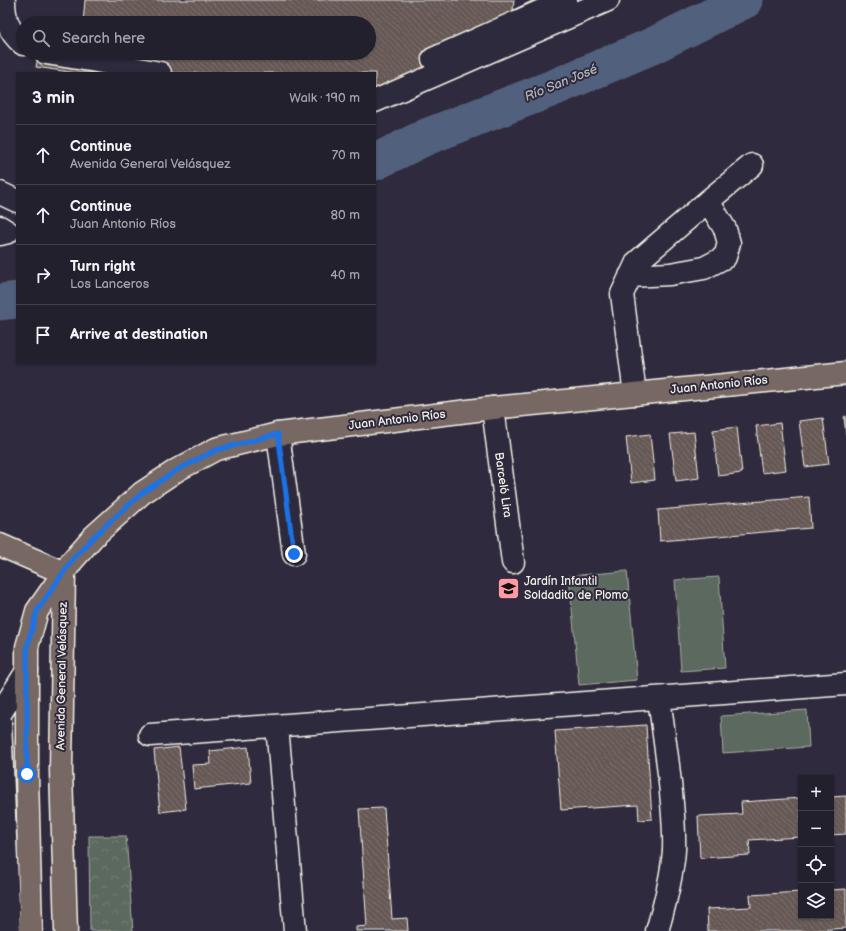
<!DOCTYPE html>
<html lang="en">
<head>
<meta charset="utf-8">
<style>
  :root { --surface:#23202e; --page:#2b2836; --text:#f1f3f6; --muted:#a3a3aa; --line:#403e4a }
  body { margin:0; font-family:"Balsamiq Sans",sans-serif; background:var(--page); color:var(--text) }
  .controls { position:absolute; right:12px; bottom:12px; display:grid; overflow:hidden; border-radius:0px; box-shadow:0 1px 3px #0004 }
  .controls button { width:36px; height:36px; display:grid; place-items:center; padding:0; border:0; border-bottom:1px solid var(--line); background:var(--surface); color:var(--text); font:20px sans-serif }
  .stop { position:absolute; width:12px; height:12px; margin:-9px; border:3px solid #1a73e8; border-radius:50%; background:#fff }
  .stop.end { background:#1a73e8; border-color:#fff; box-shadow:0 1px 4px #0008 }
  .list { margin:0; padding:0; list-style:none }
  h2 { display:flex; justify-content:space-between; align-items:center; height:52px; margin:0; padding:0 16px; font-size:17px }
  h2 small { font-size:13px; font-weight:400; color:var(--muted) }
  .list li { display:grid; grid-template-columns:26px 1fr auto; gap:12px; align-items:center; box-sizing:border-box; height:60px; padding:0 16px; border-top:1px solid var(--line) }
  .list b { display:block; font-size:15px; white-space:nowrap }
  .list p { margin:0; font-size:13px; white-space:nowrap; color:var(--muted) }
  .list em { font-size:13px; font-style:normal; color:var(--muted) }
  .icon { flex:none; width:22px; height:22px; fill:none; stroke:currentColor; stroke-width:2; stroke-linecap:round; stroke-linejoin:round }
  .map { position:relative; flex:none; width:846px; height:931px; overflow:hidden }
  .search { position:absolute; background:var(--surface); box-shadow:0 1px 3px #0004; left:16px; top:16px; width:360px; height:44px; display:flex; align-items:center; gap:10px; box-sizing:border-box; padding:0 14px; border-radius:22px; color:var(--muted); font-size:15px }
  .panel { position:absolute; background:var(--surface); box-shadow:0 1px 3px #0004; left:16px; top:72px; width:360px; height:292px; border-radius:0px }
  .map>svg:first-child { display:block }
  .grass { fill:#5c695f; stroke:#a8ada4 }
  .park { fill:url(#park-crowns); stroke:#a8ada4 }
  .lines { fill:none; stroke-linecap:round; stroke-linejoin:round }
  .river { stroke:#51617b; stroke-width:37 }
  .building { fill:url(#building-back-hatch); stroke:#f4f1e8 }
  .minor-casing { stroke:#f4f1e8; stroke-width:25 }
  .major-casing { stroke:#f4f1e8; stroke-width:25 }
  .minor { stroke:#2f2a3d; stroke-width:22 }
  .major { stroke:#776864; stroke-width:22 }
  .route { stroke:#1a73e8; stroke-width:5 }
  .labels { text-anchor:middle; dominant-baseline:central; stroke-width:4; stroke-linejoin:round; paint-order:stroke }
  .street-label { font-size:12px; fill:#f4f1e8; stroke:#2f2a3d }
  .poi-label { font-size:12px; fill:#f4f1e8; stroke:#2f2a3d; text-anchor:start }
  .water-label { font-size:13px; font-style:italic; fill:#b3b7bc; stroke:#2f2a3d }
</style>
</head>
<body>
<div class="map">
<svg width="846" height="931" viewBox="0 0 846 931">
  <defs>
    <pattern id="park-crowns" width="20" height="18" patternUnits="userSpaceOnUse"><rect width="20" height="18" fill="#5c695f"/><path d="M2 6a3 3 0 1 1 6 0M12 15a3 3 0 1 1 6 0" fill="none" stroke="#747f76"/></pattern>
    <pattern id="building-back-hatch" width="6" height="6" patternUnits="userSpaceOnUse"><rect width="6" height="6" fill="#665854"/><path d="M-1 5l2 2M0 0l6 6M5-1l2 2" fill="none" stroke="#7c706d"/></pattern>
  </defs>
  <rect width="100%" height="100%" fill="#2f2a3d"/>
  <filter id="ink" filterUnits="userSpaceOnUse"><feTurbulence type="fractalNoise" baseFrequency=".025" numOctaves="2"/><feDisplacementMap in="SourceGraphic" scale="8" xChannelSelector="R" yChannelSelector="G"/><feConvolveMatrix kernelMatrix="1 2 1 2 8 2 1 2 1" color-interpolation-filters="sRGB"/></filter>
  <g filter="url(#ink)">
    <!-- grass -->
    <path class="grass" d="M627,571L637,680L579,685L569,576Z
      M719,577L725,668L681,671L675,580Z
      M807,710L809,747L723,753L721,716Z"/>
    <!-- park -->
    <path class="park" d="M89,836H126L133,931H90Z"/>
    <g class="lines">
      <!-- river -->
      <path class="river" d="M375,162L426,137L553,88L652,46L745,0
        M0,302L17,300"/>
    </g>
    <!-- building -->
    <path class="building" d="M85,0H514L513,10L532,1L531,0H592L375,94V73H76L36,67L39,53H369V23H83Z
      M846,416V434L844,417Z
      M823,418L829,464L805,467L799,421Z
      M780,423L786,470L762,473L756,426Z
      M737,427L742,473L718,476L713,430Z
      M694,432L699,478L676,481L670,434Z
      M650,434L655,480L631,483L626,437Z
      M809,497L811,528L660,541L658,510Z
      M646,725L652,819L639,820L638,805L561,810L555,731Z
      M179,747L186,809L160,812L154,750Z
      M248,747L251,783L194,789L192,765L211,764L210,751Z
      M846,796V834L831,835V797Z
      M801,798V837L749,840L750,855L700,858L698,816L742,814L741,802Z
      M384,808L392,919L407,918L408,931H356V927L367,926L359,809Z
      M846,889V928L804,931H708L707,909L751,907L750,895L801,892V916H831V890Z"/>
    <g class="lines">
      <defs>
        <path id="minor" d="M4,0C4,19 9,32 23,44
          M46,53L96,61L160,73
          M433,59L566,0
          M375,101L608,0
          M0,193L17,201
          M0,227L8,232L0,234
          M630,276L670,274L704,268L725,257L729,243L725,229L708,201
          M635,394L622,294L637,262L708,201L752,165
          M493,408L513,562
          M278,434L294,554
          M0,714L27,671
          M0,721L9,931
          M277,726L295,931
          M150,735L846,684
          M657,931C665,904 672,878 674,850C675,821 671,793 668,765C665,742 662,720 659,698"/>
        <path id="major" d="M0,545L64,573
          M64,573L61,771L66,931
          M31,931L27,775V647L37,611L72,561L93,537L142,493L177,470L216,449L278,434L493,408L846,373"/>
      </defs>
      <!-- minor casing -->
      <use href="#minor" class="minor-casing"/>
      <!-- major casing -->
      <use href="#major" class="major-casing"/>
      <!-- minor -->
      <use href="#minor" class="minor"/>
      <!-- major -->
      <use href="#major" class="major"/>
    </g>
  </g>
  <g class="lines" filter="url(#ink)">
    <!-- route -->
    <path class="route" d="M27,774V647L37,611L72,560L93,537L142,493L177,470L216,450L278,434L294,554"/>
  </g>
  <!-- icons -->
  <defs>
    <symbol id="school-square" viewBox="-11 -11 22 22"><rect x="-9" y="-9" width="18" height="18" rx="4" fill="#ff9aa2" stroke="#2f2a3d"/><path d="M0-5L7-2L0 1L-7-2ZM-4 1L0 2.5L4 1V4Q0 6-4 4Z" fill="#111"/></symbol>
  </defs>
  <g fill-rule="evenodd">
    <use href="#school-square" x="496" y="576" width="25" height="25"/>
  </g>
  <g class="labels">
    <!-- street labels -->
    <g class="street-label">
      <text transform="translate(719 385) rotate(-6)">Juan Antonio Ríos</text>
      <text transform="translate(397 420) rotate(-7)">Juan Antonio Ríos</text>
      <text transform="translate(503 485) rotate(82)">Barceló Lira</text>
      <text transform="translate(62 676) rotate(-89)">Avenida General Velásquez</text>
    </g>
    <!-- poi labels -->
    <g class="poi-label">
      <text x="524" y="581">Jardín Infantil<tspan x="524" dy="14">Soldadito de Plomo</tspan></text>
    </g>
    <!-- water labels -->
    <g class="water-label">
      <text transform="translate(561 83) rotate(-22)">Río San José</text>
    </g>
  </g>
</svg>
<div class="controls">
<button>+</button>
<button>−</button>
<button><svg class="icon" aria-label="locate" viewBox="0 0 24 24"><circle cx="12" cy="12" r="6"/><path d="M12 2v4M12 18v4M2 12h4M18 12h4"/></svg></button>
<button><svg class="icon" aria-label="layers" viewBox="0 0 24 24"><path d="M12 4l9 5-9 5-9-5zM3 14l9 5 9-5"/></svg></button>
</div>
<div class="stop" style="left:27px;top:774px"></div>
<div class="stop end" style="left:294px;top:554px"></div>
<div class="search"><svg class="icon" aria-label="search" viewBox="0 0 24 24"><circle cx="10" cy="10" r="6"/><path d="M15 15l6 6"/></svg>Search here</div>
<section class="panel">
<h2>3 min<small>Walk · 190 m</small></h2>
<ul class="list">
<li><svg class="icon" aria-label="ahead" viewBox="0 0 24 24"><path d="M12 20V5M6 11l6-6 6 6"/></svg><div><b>Continue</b><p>Avenida General Velásquez</p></div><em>70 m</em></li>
<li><svg class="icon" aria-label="ahead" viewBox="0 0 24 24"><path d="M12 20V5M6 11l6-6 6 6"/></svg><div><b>Continue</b><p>Juan Antonio Ríos</p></div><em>80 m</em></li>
<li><svg class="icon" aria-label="right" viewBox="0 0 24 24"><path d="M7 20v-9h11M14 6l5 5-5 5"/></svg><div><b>Turn right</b><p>Los Lanceros</p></div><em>40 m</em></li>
<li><svg class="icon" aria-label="arrive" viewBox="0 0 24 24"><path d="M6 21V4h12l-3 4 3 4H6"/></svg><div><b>Arrive at destination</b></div></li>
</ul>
</section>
</div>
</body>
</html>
